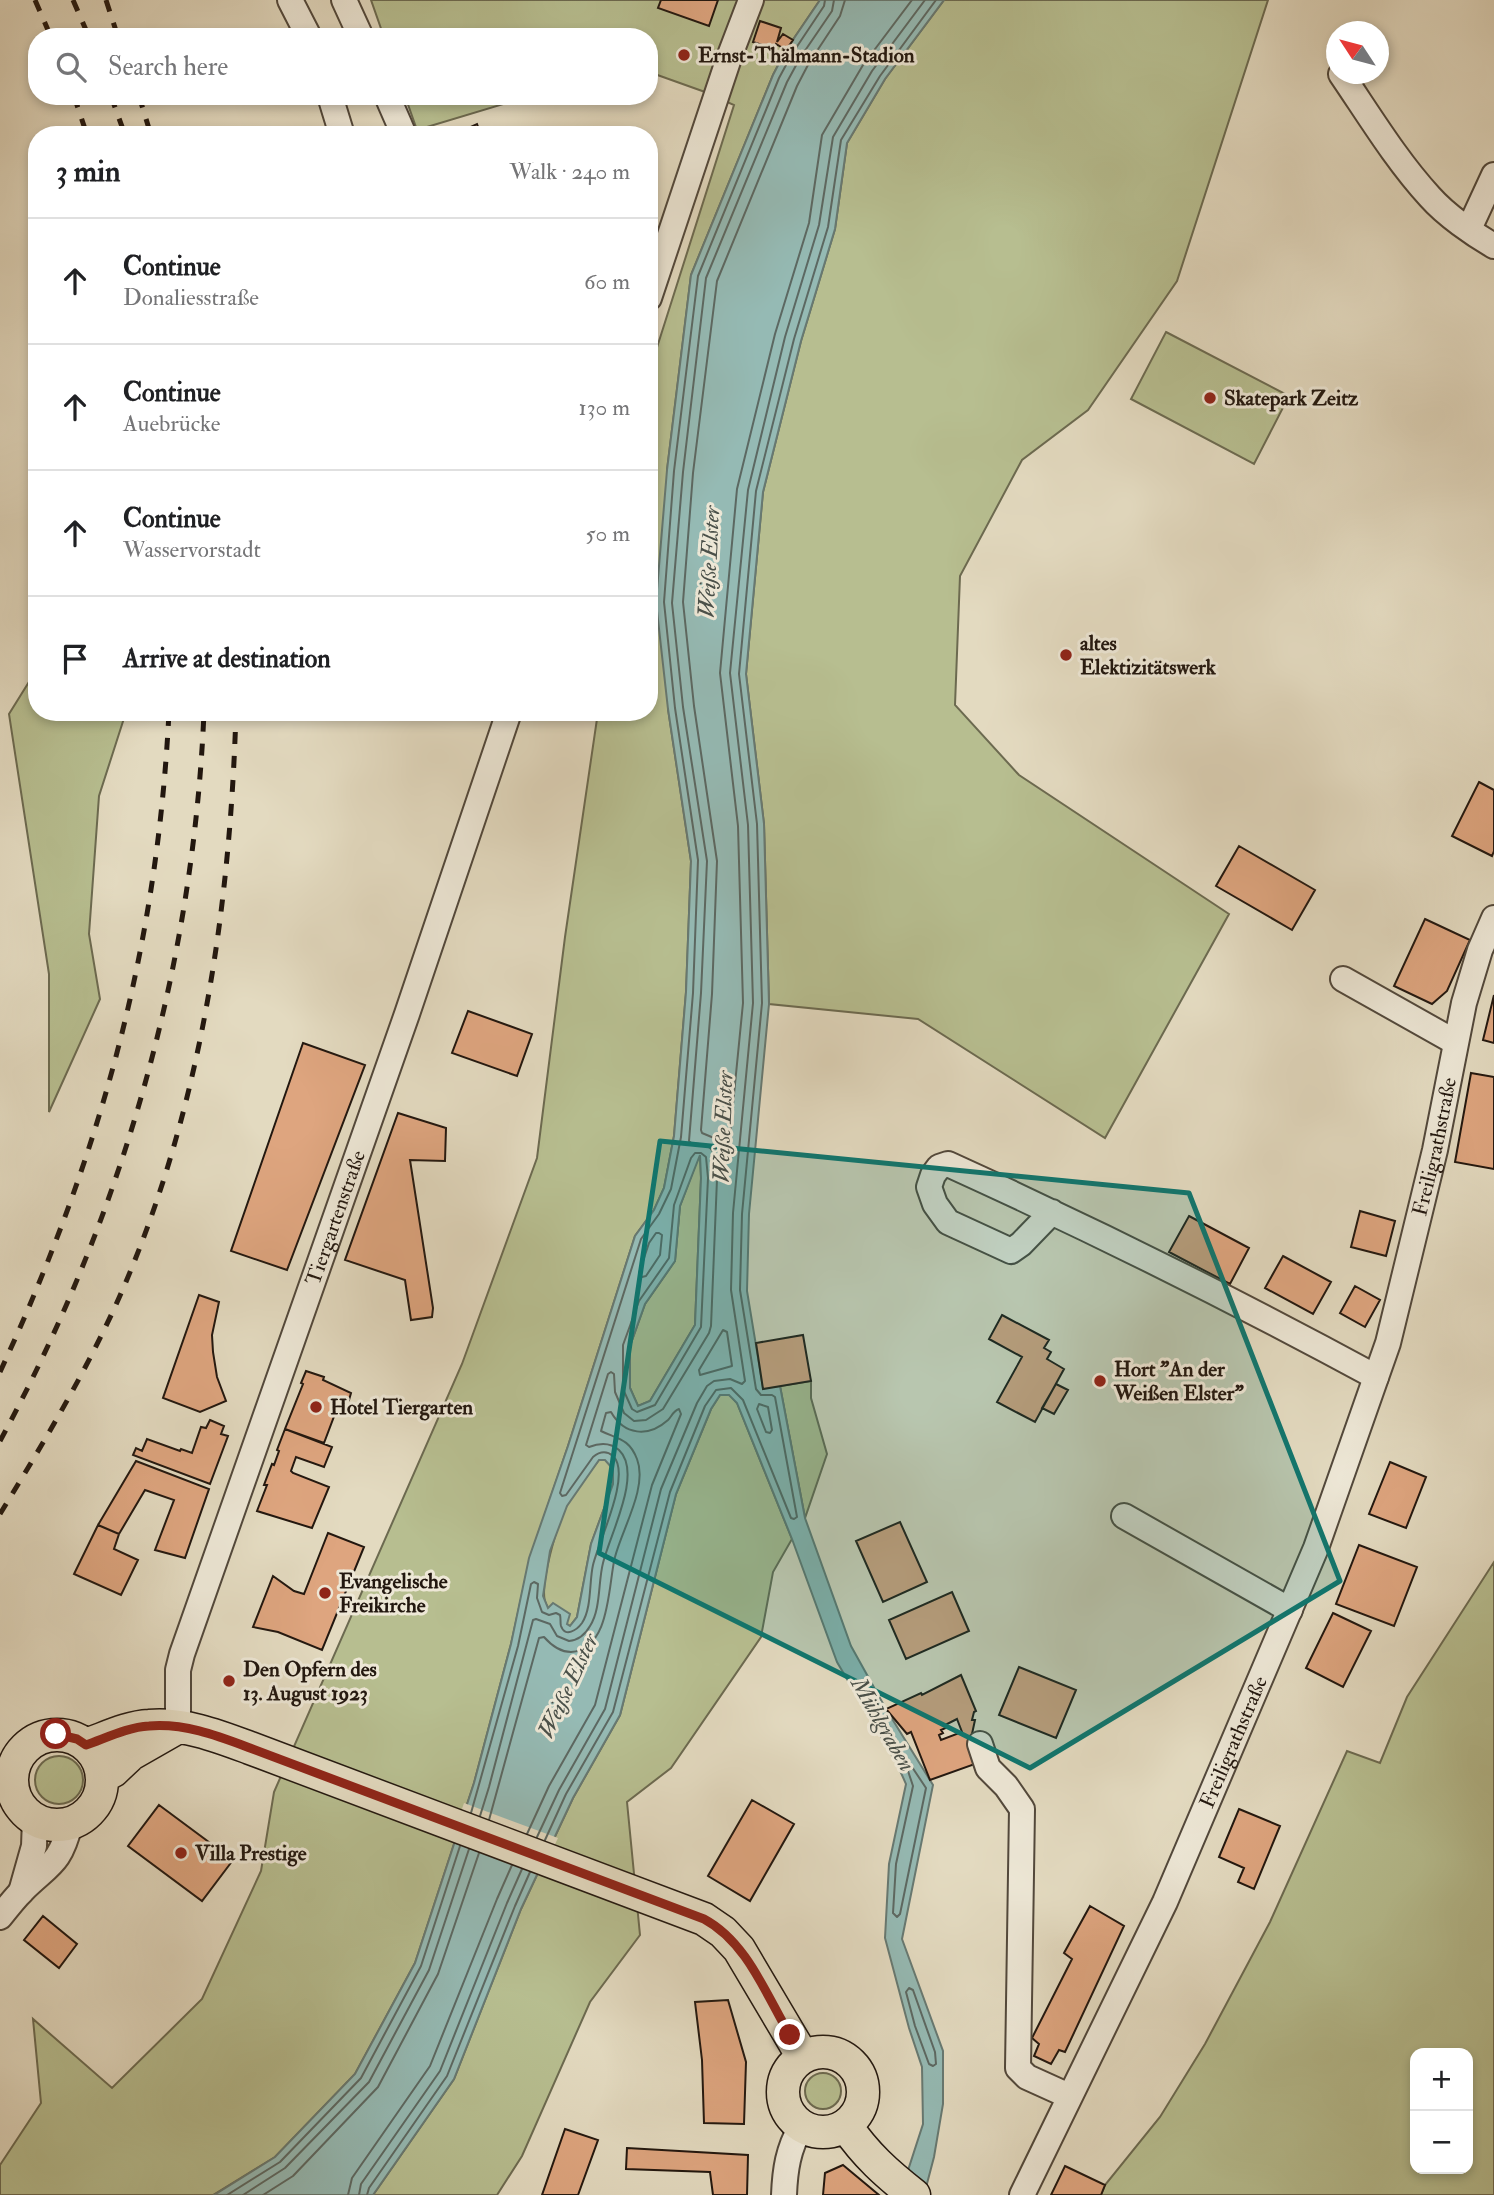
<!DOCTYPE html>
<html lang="en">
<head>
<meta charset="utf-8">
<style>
  :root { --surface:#fff; --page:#f2f2f2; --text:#202124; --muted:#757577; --line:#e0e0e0 }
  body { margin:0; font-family:"IM FELL Double Pica",serif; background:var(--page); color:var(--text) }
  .controls { position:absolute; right:21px; bottom:21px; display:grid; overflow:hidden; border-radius:14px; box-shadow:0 4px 10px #0003 }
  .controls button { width:63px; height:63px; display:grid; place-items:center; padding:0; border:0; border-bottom:2px solid var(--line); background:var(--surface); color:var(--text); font:35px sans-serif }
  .compass { position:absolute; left:1326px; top:21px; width:63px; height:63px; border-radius:50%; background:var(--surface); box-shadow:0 4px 10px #0003; rotate:306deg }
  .stop { position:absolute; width:21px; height:21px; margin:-16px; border:5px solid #8f2418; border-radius:50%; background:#fff }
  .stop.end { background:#8f2418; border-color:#fff; box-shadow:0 2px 7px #0008 }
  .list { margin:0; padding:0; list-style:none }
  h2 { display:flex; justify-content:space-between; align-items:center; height:91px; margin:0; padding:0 28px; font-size:30px }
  h2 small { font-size:23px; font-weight:400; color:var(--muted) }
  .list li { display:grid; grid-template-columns:46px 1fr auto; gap:21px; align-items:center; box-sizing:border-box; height:126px; padding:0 28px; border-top:2px solid var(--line) }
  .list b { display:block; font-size:26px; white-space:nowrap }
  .list p { margin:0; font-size:23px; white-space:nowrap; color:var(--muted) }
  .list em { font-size:23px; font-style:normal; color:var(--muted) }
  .icon { flex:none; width:38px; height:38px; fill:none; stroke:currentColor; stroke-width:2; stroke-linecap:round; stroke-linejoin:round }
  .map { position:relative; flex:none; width:1494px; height:2195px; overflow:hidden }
  .search { position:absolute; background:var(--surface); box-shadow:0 4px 10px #0003; left:28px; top:28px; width:630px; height:77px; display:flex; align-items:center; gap:18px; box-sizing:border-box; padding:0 24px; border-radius:28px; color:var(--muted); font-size:26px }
  .panel { position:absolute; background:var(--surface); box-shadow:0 4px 10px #0003; left:28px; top:126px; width:630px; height:595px; border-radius:28px }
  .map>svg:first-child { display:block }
  .green { fill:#b7be90; stroke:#6c6a50; stroke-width:2; fill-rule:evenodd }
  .water { fill:#95bab4; stroke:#677972; stroke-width:2; fill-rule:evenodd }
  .pier { fill:#e3dac0 }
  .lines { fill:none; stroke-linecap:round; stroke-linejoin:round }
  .shore { stroke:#5c6862; stroke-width:2 }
  .building { fill:#dea57f; stroke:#22170f; stroke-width:2; fill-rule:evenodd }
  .minor-casing { stroke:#52483b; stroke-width:28 }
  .major-casing { stroke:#22170f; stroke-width:35 }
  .minor { stroke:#ede7d6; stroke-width:24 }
  .major { stroke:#e3dac0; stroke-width:32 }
  .rail { stroke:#22170f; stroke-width:5; stroke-dasharray:12 12; stroke-linecap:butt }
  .route { stroke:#8f2418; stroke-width:9 }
  .marked { fill:#0f766e; fill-opacity:0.2; stroke:#0f766e; stroke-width:5; stroke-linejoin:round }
  .poi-dot { fill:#8f2418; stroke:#ede7d6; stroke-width:2.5 }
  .labels { text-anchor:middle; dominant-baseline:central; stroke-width:6; stroke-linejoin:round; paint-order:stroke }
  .poi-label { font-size:21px; font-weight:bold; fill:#22170f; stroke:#ede7d6; text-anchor:start }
  .street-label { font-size:21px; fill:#22170f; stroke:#ede7d6 }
  .water-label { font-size:23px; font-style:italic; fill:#4a5049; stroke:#ede7d6 }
</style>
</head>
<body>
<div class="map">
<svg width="1494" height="2195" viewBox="0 0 1494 2195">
  <rect width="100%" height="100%" fill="#e3dac0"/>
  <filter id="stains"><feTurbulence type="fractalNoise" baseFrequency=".00286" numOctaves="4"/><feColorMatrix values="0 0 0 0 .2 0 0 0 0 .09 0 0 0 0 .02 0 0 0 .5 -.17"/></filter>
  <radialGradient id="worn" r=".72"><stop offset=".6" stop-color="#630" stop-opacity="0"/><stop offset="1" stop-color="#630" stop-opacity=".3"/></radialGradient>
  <!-- green -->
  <path class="green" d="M371,0H820L786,50L773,75L691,275L667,470L668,709L691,861L686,992L674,1136L664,1188L654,1210L635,1236L568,1446L530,1558L511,1644L474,1783L415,1963L355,2074L275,2157L213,2195H0V2165L41,2103L33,2019L112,2088L202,1999L261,1871L274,1792L462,1364L537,1158L565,937L598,712H649V381L653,360L734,105L705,92L649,72V37H384Z
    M944,0H1268L1177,281L1088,410L1022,460L960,576L955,705L1019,775L1229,914L1105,1138L918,1019L769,1004L764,824L746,674L763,492L801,341L835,229L847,143L885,79Z
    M405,96H530L417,130Z
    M1166,332L1289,396L1254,464L1131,399Z
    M37,669V712H126L99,796L89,934L100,999L49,1112V974L9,714Z
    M700,1153L701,1178L695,1325L650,1401L638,1406L630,1388V1346L645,1304L675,1261L680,1206Z
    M811,1381V1398L827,1454L805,1518L780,1386Z
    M729,1394L737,1403L792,1539L773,1572L761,1637L671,1768L627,1802L640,1935L590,2002L522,2156L497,2195H373L454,2079L521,1909L573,1798L620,1715L676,1494L711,1409L720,1395Z
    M605,1459L613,1469V1484L591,1544L577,1617L570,1626C562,1621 550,1613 546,1604C538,1587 558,1522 567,1505C576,1490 588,1474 599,1460Z
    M1494,1562V2195H1101L1105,2185L1160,2117L1205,2044L1270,1922L1347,1751L1380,1763L1407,1697ZM1415,2053H1468V2169H1415Z
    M35 1780a24 24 0 1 1 48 0a24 24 0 1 1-48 0Z
    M805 2091a18 18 0 1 1 36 0a18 18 0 1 1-36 0Z"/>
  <!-- water -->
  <path class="water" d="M820,0H944L885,79L847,143L835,229L801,341L763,492L746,674L764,824L769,1004L749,1214L747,1291L763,1388L780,1386L805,1518L851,1646L886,1709L933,1785L902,1939L943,2051V2104L934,2157L924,2195H900L923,2124L922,2067L909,2028L885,1938L889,1864L906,1784L897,1764L837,1662L792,1539L737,1403L729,1395H720L711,1409L676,1494L620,1715L573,1798L521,1909L454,2079L373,2195H214L275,2157L355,2074L415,1963L474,1783L511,1644L529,1558L568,1446L635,1236L654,1210L664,1188L674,1136L686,992L691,861L668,709L656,602L667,470L691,275L773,75L786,50ZM700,1155L701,1178L695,1325L650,1401L638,1406L630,1388V1346L645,1304L675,1261L680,1206ZM599,1460H605L613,1469V1484L591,1544L577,1617L570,1626L567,1624L570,1614L553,1603L548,1608L543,1596L550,1551L567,1506Z"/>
  <!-- pier -->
  <path class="pier" d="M464,1803L558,1838L540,1876L451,1841Z"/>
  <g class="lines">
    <!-- shore -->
    <path class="shore" d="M845,0L840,16L809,63L797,86L717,281L693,473L683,602L694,706L717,861L712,994L701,1130L702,1133L714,1138L726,1149L729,1145L743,1003L738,826L720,673L737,489L775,334L809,223L822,135L863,65L912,0
      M695,1153H701L706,1157L708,1178L701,1327L655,1405L637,1412L632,1409L623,1389V1345L639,1301L669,1258L674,1205L691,1158Z
      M656,1233H659L662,1235L660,1255L646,1276L642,1277L639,1273L649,1243Z
      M723,1330L727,1332L732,1366L700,1375L699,1370Z
      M759,1404L768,1407L772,1430L770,1433L766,1432L757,1409Z
      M912,1767L926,1788L900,1914L897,1917L893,1913L896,1864L913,1786L908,1771Z
      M471,1813L518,1646L531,1584L534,1582L538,1584L537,1598L542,1612L549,1615L556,1613L560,1615C561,1619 560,1622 561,1626C565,1638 577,1630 582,1623C592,1608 589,1582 593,1565C599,1540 632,1474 613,1456C606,1450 599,1452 593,1457L566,1495L562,1496L560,1493L641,1239L659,1214L671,1189L681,1137L693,993L698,860L675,708L664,602L674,471L698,276L779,78L792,54L824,6L825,0
      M480,1816L489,1787L533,1620L536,1619L550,1624L557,1636L569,1641C579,1640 585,1635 590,1626C601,1609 598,1582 603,1563C610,1534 643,1473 619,1450C610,1442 599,1443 589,1447L586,1445L608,1374L611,1372L614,1374L615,1392L624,1413L634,1421L646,1420L663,1409L709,1333L711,1326L717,1179C716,1159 717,1141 692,1144L689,1141L701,993L707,861L683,707L672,603L683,472L706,278L787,82L800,58L832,11L834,0
      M489,1820L539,1638L544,1637C551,1645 560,1652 571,1652C611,1649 608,1584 615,1557C622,1529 648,1487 637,1459C629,1438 617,1439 601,1431L606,1413L611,1412C624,1435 648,1438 668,1420C672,1416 673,1411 679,1409L681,1414L652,1485L595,1705L549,1786L527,1834
      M537,1837L559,1790L605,1709L661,1489L697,1403L707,1386L714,1381L730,1379L742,1384L745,1381L731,1290L733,1213L753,1003L748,825L730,673L748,490L785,337L819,225L833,137L872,71L925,0
      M545,1840L566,1794L613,1712L670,1492L705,1406L716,1390L731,1388L743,1400L791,1518L794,1519L797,1517L775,1397L772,1395H761L756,1389L740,1290L742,1214L762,1003L757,824L739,674L756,491L794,339L828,227L841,140L880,76L936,0
      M909,1988L913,1990L935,2052L936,2064L933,2066L929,2064L915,2026L906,1992Z
      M227,2195L280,2162L361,2078L421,1966L460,1846
      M243,2195L285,2168L369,2082L429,1970L469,1849
      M263,2195L293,2176L378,2087L438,1974L479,1853
      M348,2195L352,2178L430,2066L497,1899L512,1865
      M359,2195L361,2184L440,2071L507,1903L522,1869
      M367,2195L369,2188L447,2076L515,1906L530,1872"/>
  </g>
  <!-- building -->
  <path class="building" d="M661,0H718L709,26L658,8Z
    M760,21L781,28L777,42L783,34L793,40L786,50L776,44L774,49L753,42Z
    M477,124L481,135H453Z
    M317,128L318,135H278Z
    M1479,782L1494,790V851L1492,856L1452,836Z
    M1239,846L1315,890L1292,930L1216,886Z
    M1425,919L1470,940L1447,991L1432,1004L1394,986Z
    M1494,995V1043L1483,1040Z
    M468,1011L532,1034L517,1076L452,1053Z
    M303,1043L365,1065L287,1270L231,1251Z
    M1471,1073L1494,1077V1169L1455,1162Z
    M398,1113L446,1128L445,1161L410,1160L433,1308L432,1317L411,1320L405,1280L345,1260Z
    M1360,1211L1395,1221L1386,1256L1351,1247Z
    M1189,1216L1249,1248L1230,1284L1169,1252Z
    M1283,1256L1331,1282L1313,1314L1265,1288Z
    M1355,1286L1380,1300L1365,1327L1340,1313Z
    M199,1295L219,1302L212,1335L213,1352L217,1377L226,1401L200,1412L163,1398Z
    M1002,1315L1049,1340L1044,1348L1051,1352L1047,1359L1064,1369L1035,1422L997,1402L1022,1357L989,1339Z
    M803,1335L811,1381L763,1389L756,1343Z
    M306,1371L324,1377L323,1380L351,1393L349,1400L341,1398L324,1443L285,1429L303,1384L301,1383Z
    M1056,1384L1068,1390L1054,1414L1042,1408Z
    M210,1420L224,1426L221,1434L228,1436L210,1484L133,1455L136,1448L142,1451L147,1439L180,1451L181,1449L192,1453L201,1427L206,1428Z
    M285,1429L332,1447L324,1467L296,1457L291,1471L293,1473L329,1487L312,1528L257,1511L267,1485H264L272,1464L274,1465L279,1451L277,1450Z
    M136,1461L209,1489L185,1558L155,1550L174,1500L145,1490L119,1534L98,1525Z
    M1390,1462L1426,1477L1406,1528L1369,1514Z
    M900,1522L927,1582L883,1602L856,1541Z
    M98,1525L119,1534L114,1549L138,1560L121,1595L74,1574Z
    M328,1533L364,1547L322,1650L278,1632L253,1627L273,1576L294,1591L304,1594Z
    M1359,1545L1417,1567L1394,1626L1336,1604Z
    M952,1592L969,1631L906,1659L889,1620Z
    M1333,1613L1371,1631L1343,1687L1306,1668Z
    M1019,1667L1076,1690L1056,1738L999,1715Z
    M961,1675L976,1711L974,1712L972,1720H975L969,1748L975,1764L930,1780L911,1732L907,1734L886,1709L921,1693L922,1695ZM957,1719L962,1732L941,1740L939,1735L943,1733L941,1730L948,1727L947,1724Z
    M752,1800L794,1824L750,1901L708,1876Z
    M159,1805L233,1860L202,1901L128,1846Z
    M1239,1809L1280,1826L1254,1889L1238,1882L1244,1868L1219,1857Z
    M1090,1906L1124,1926L1065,2052L1059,2050L1051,2064L1034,2056L1039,2044L1032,2038L1072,1959L1064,1953Z
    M43,1916L77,1944L59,1968L24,1940Z
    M728,2000L746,2062L744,2124L704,2123L702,2060L695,2002Z
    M565,2129L598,2140L578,2195H542Z
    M627,2148L748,2155L747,2195H713L710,2172L626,2169Z
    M843,2165L879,2195H823L825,2173Z
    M1065,2166L1105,2185L1101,2195H1051Z"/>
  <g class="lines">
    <defs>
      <g id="minor">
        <path d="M290,0L309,37"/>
        <path d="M344,0L361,37"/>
        <path d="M1341,74C1369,115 1396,160 1430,197C1446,215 1473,234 1494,246"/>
        <path d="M330,96L342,135"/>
        <path d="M387,96L404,135"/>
        <path d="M1469,229L1494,175"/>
        <path d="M649,298L730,55L751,0"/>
        <path d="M1343,979L1455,1042"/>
        <path d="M1052,1212L1021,1244L1011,1251L948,1222L935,1204L929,1187L933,1175L939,1167L948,1164C1093,1230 1236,1301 1376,1377"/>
        <path d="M1124,1516L1290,1610"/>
        <path id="s1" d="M178,1727V1670L182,1654L407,1014L509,712"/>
        <path d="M980,1744L988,1768L1006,1786L1022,1809L1018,2068L1027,2077L1069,2096"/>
        <path d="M21,1892L34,1846L35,1819"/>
        <path d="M0,1917C7,1908 14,1899 22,1891C49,1864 60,1865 70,1824"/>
        <path d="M784,2195C785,2170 788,2149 801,2127"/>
        <path id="s2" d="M1022,2195L1165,1902L1316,1548L1388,1343L1435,1150L1464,1003L1480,950L1494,918"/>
      </g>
      <path id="major" d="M12 1780a45 45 0 1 1 90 0a45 45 0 1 1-90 0Z
        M86,1745C106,1738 128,1727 149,1726C185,1723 218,1736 250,1748L704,1919L723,1932L739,1949L803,2057
        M102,1777L113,1771L131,1754L173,1730
        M783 2092a40 40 0 1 1 80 0a40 40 0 1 1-80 0Z
        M846,2126C866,2155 886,2173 914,2195"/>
    </defs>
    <!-- minor casing -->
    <use href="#minor" class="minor-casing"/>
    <!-- major casing -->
    <use href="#major" class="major-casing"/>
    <!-- minor -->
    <use href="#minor" class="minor"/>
    <!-- major -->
    <use href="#major" class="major"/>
    <!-- rail -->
    <path class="rail" d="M35,0L51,37
      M73,0L89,37
      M106,0L118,37
      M74,96L87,135
      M111,96L125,135
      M139,96L151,135
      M0,1372C100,1156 157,951 169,712
      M0,1441C122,1216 193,969 204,712
      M0,1514C44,1442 88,1369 122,1291C201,1109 230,909 236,712"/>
  </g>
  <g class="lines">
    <!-- route -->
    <path class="route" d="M56,1734L77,1739L86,1745C106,1738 128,1727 149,1726C185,1723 218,1736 250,1748L704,1919C747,1942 766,1995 790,2035"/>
  </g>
  <!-- marked area -->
  <path class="marked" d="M660,1141L1189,1193L1340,1581L1030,1768L599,1553Z"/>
  <!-- markers -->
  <g class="poi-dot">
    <circle cx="684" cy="55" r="7"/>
    <circle cx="1210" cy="398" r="7"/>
    <circle cx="1066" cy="655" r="7"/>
    <circle cx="1100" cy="1381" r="7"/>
    <circle cx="316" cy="1407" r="7"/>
    <circle cx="325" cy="1593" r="7"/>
    <circle cx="229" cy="1681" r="7"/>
    <circle cx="181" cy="1853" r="7"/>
  </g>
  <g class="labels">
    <!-- poi labels -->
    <g class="poi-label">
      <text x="698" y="55">Ernst-Thälmann-Stadion</text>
      <text x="1224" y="398">Skatepark Zeitz</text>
      <text x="1080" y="643">altes<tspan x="1080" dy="24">Elektizitätswerk</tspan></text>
      <text x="1114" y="1369">Hort "An der<tspan x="1114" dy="24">Weißen Elster"</tspan></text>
      <text x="330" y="1407">Hotel Tiergarten</text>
      <text x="339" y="1581">Evangelische<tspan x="339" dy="24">Freikirche</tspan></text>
      <text x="243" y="1669">Den Opfern des<tspan x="243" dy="24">13. August 1923</tspan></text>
      <text x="195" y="1853">Villa Prestige</text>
    </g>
    <!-- street labels -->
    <g class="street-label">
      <text stroke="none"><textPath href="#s2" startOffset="1130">Freiligrathstraße</textPath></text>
      <text stroke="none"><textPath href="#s1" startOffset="536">Tiergartenstraße</textPath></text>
      <text stroke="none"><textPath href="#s2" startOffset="500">Freiligrathstraße</textPath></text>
    </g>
    <!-- water labels -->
    <g class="water-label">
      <text transform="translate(709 562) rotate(-87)">Weiße Elster</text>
      <text transform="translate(723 1127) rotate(-88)">Weiße Elster</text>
      <text transform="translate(568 1686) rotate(-65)">Weiße Elster</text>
      <text transform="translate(883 1724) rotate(60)">Mühlgraben</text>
    </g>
  </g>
  <rect width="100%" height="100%" filter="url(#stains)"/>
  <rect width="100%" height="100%" fill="url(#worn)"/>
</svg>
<div class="controls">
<button>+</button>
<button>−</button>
</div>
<svg class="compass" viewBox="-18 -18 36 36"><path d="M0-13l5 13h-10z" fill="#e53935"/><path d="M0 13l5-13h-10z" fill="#757577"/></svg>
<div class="stop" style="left:56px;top:1734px"></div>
<div class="stop end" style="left:790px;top:2035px"></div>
<div class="search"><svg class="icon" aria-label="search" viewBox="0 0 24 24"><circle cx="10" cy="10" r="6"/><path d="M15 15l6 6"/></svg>Search here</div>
<section class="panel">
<h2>3 min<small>Walk · 240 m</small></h2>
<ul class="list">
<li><svg class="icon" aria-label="ahead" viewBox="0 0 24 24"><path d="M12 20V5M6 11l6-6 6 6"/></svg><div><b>Continue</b><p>Donaliesstraße</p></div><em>60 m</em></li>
<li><svg class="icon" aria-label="ahead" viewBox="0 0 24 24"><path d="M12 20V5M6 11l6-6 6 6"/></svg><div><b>Continue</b><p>Auebrücke</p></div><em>130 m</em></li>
<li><svg class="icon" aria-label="ahead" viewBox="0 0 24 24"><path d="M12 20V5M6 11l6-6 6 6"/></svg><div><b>Continue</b><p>Wasservorstadt</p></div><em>50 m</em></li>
<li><svg class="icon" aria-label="arrive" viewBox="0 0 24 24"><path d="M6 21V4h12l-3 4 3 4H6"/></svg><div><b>Arrive at destination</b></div></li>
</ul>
</section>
</div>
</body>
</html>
